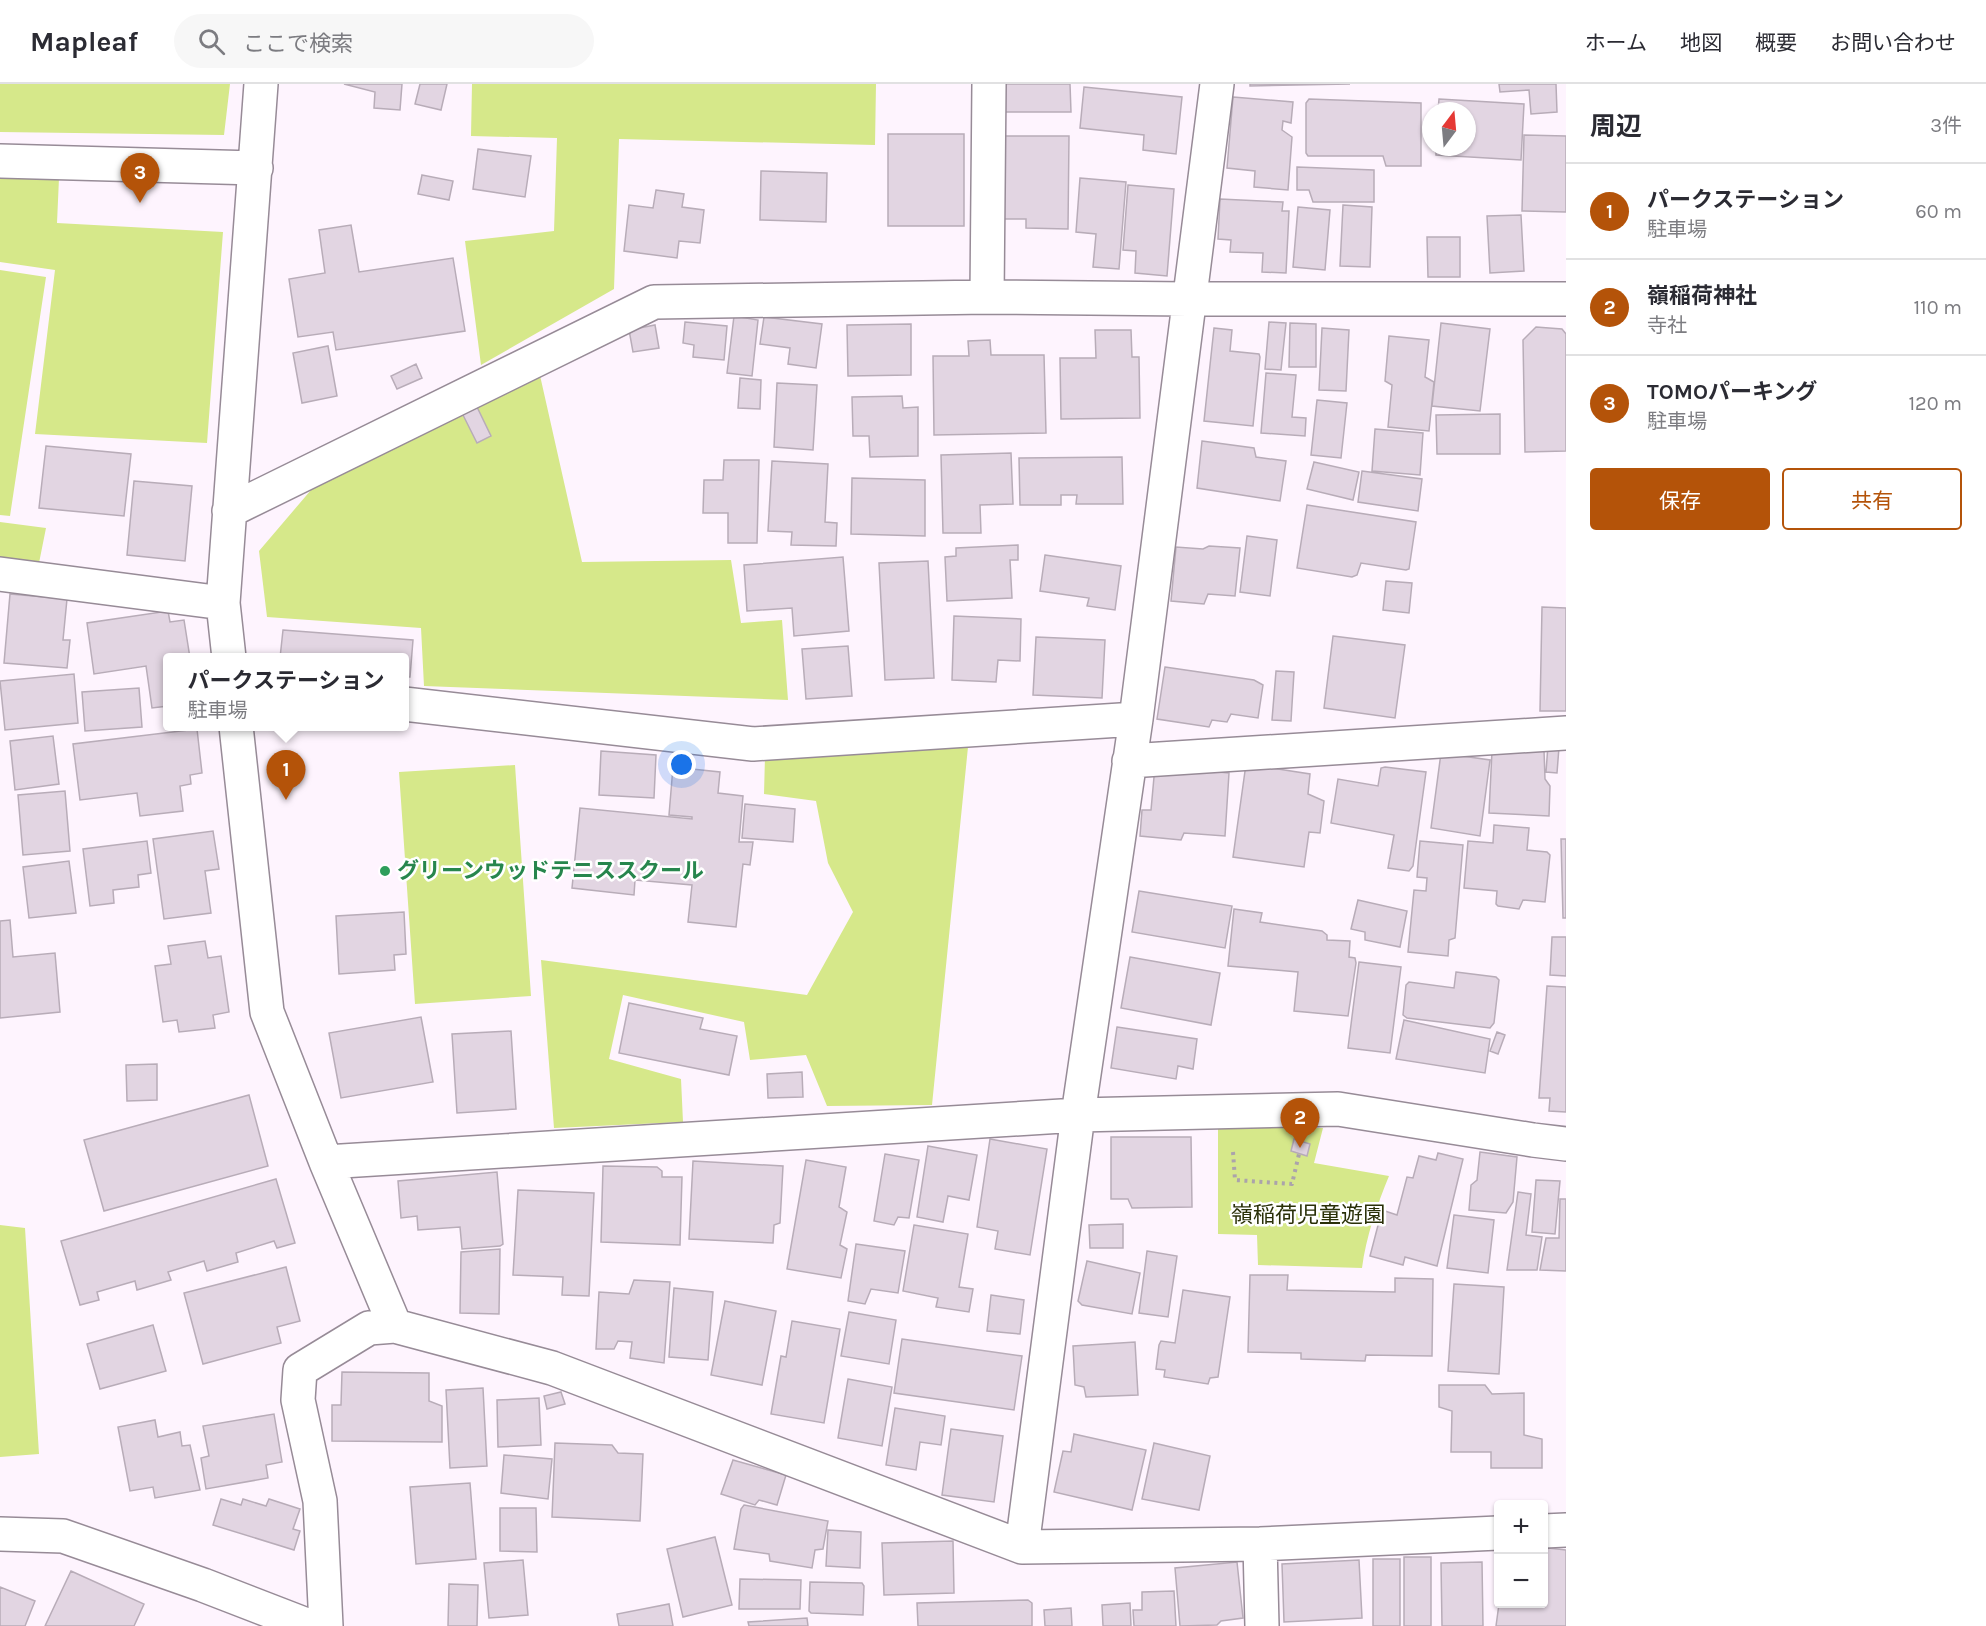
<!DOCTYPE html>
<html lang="ja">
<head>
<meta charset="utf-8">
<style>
  :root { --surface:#fff; --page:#f7f7f7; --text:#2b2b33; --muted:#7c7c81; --line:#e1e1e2; --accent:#b45309 }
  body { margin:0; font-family:Karla,"Noto Sans JP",sans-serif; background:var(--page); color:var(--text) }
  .controls { position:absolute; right:18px; bottom:18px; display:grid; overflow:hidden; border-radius:6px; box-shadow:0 2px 4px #0004 }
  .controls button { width:54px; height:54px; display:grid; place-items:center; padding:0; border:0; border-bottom:2px solid var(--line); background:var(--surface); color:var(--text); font:30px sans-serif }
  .compass { position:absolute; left:1422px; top:18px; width:54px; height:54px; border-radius:50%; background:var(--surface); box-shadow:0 2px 4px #0004; rotate:16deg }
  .you { position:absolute; left:682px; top:681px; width:21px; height:21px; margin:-15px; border:4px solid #fff; border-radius:50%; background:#1a73e8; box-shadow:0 0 0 9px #1a73e833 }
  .badge { display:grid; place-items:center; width:39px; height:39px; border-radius:50%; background:var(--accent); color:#fff; font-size:20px; font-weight:700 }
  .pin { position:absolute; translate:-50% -50px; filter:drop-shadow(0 2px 3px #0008) }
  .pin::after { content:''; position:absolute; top:32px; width:21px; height:18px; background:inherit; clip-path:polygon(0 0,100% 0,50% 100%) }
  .popup { position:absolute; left:163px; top:569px; width:246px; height:78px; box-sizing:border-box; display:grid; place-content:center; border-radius:6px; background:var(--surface); filter:drop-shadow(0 2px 4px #0005); font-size:20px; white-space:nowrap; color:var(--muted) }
  .popup b { font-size:22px; color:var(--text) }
  .popup::after { content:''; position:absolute; left:50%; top:100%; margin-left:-12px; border:12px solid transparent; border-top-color:var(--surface) }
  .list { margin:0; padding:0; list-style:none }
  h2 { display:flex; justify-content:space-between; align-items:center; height:78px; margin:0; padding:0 24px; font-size:26px }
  h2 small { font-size:20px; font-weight:400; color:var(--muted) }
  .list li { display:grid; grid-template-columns:39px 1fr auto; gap:18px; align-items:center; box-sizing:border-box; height:96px; padding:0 24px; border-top:2px solid var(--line) }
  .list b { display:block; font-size:22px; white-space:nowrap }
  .list p { margin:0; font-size:20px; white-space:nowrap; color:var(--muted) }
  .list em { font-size:20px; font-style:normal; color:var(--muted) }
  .actions { display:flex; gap:12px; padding:18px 24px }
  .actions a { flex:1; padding:14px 0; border:2px solid var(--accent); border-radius:6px; text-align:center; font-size:21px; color:var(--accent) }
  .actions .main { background:var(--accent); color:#fff }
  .icon { flex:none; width:33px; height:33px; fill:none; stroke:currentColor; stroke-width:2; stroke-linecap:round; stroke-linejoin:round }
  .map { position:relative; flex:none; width:1566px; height:1542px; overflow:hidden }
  header { display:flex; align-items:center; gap:36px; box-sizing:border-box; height:84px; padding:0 30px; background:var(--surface); border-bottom:2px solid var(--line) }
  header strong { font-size:28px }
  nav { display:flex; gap:33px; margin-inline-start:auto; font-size:21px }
  .search { width:420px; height:54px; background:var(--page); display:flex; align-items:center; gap:15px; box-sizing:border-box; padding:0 21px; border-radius:33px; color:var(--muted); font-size:22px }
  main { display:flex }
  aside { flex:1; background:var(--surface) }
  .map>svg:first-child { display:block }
  .green { fill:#d6e88a }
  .building { fill:#e2d5e2; stroke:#b8acb8; stroke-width:1.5 }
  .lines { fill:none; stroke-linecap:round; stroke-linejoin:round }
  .minor-casing { stroke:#978b97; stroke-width:36 }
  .path { stroke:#aba3ab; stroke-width:4; stroke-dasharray:3 4.5; stroke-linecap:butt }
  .minor { stroke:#fff; stroke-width:33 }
  .leisure-dot { fill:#2e9e5b; stroke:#fff; stroke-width:2 }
  .labels { text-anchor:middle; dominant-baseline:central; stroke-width:5; stroke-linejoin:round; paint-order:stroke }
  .leisure-label { font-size:22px; font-weight:bold; fill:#27864d; stroke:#fff; text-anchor:start }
  .park-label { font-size:22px; fill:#2a3008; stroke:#fff }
</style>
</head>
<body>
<header>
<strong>Mapleaf</strong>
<div class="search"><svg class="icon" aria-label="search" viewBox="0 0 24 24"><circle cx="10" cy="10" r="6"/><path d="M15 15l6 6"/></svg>ここで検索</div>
<nav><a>ホーム</a><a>地図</a><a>概要</a><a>お問い合わせ</a></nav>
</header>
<main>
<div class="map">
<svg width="1566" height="1542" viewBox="0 0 1566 1542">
  <rect width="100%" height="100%" fill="#fef4fe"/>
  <!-- green -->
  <path class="green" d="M0,0H230L224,51L0,48Z
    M472,0H876L875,61L619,55L614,205L481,281L465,157L554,147L557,54L471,52Z
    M0,94H59L57,139L223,148L207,359L35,350L55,186L0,178Z
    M0,186L46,193L10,432L0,431Z
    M539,287L582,478L731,476L741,539L782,536L788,616L424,602L421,544L267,533L259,467L311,406Z
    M0,438L46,444L39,479L0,475Z
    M968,663L932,1021L827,1022L806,971L750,976L744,938L623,911L609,975L681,995L683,1038L554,1044L541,876L807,911L853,828L828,779L816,717L764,710L765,672Z
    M515,681L531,912L415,920L399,688Z
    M1218,1043L1323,1044L1314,1079L1389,1092C1377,1121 1366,1153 1362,1184L1258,1181L1257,1151L1218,1150Z
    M0,1141L25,1144L39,1370L0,1373Z"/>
  <!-- building -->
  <path class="building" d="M344,0H402L400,26L374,24L375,8Z
    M420,0H447L441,26L415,20Z
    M1005,0H1070L1071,28H1005Z
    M1250,0H1350L1250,2Z
    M1499,0H1556L1557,28L1531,30L1529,6L1500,8Z
    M1084,3L1182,13L1176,70L1143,66L1144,51L1080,44Z
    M1233,13L1293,18L1291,39L1283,37L1282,46L1292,53L1288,106L1254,103L1255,87L1227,84Z
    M1309,15L1421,19V82H1386L1383,72H1308L1306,69V19Z
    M1439,15L1524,20L1521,76L1436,71V63H1467V27H1438Z
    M888,50H964V142H888Z
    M1524,51L1566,52V128L1522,127Z
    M1004,52H1069L1068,145L1026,144V135H1002Z
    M478,65L531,72L525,113L473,105Z
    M1297,83L1374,86V118H1313L1309,106H1297Z
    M761,87L827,89L826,138L760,136Z
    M422,91L453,97L449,116L418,110Z
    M1080,94L1126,98L1119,185L1093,183L1096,150L1076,148Z
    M1128,101L1174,105L1167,192L1135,189L1136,167L1123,166Z
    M656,106L684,110L682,123L704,126L700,159L679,157L677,174L624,167L629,121L653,124Z
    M1220,115L1283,118L1282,127H1289L1286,189L1262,188L1263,169L1230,168L1231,156L1218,155Z
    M1343,121L1372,123L1370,183L1340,182Z
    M1298,123L1330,126L1325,186L1293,183Z
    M1521,131L1524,187L1490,189L1487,132Z
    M351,141L359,188L453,174L465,247L336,266L333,248L298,253L289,195L325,189L319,146Z
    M1427,153H1460V193H1428Z
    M734,232L758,236L752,292L727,289Z
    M764,233L822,240L816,284L788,280L790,264L760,260Z
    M685,238L727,242L724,276L693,273L694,261L683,259Z
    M1269,238L1286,239L1281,286L1265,285Z
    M1290,239L1316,240V283H1289Z
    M1441,239L1490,245L1480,327L1432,322Z
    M911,240V291L848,292L847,241Z
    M655,241L659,264L633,268L629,246Z
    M1536,243L1562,245L1566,250V367L1525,368L1523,256Z
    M1214,244L1232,246L1230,267L1259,270L1260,273L1253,342L1204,337Z
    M1322,244L1349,246L1346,307L1319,306Z
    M1095,246H1131L1132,273H1139L1140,334L1061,335L1060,274H1096Z
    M1389,252L1429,256L1425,293L1434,298L1429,347L1388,343L1392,301L1385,297Z
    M990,256L991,271H1044L1046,349L934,351L933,272H969L968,257Z
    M328,262L337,312L302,319L293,269Z
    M416,280L422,294L397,305L391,292Z
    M1266,289L1296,291L1292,333L1306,334L1305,352L1261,349Z
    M740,294L761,296L760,325L738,324Z
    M777,299L817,301L813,366L774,363Z
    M902,312L903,324L918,323V372L870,373L869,352H853L852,313Z
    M1317,316L1347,319L1341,374L1311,371Z
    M477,323L491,352L477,359L462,329Z
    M1500,330V370H1437L1436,331Z
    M1375,345L1423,349L1420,391L1372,387Z
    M1202,357L1254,364L1256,373L1286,377L1280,417L1197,404Z
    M46,362L131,370L124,432L39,424Z
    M1011,369L1013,420L980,421L981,449H943L941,371Z
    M1122,373L1123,420H1076L1077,411H1061V421H1020L1019,374Z
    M724,376H759L757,459H728V429H703L704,396H723Z
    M772,377L828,380L825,438L837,439L836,462L791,461L792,448L768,447Z
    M1314,378L1359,388L1353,416L1307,405Z
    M1362,387L1422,395L1418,427L1358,418Z
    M852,394L925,396V452L851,450Z
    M134,397L192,402L185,477L127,471Z
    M1307,421L1416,438L1409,485L1406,486L1361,479L1357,491L1352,493L1297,484Z
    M1247,452L1277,456L1270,512L1240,508Z
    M1018,461V476H1010L1012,514L947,517L945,473L956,472V464Z
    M1209,462L1240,464L1235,512L1208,510L1204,520L1171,517L1176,463L1203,465Z
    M1045,471L1121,482L1115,526L1087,522L1089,514L1040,507Z
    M843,473L849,547L794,552L792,524L747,527L744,481Z
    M928,477L934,594L885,596L879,479Z
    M1386,497L1412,499L1409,529L1383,526Z
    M10,510L67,515L63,556H70L67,584L4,579Z
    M1542,523L1566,524V627H1540Z
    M168,527L170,538L184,536L190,574H168V622L152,624L146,582L94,590L87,539Z
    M954,532L1021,535L1020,577L998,576L996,598L952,596Z
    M283,546L413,556L410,593H404V574H280Z
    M1333,552L1405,561L1395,634L1324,624Z
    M1036,553L1105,556L1102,614L1033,611Z
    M848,562L852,612L806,615L802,565Z
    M1165,583L1254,596L1263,601L1258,634L1231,630L1227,638L1212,636L1209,643L1157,635Z
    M1276,587L1294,588L1291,637L1272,636Z
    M74,590L78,639L5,646L0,597Z
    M139,604L142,643L85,647L82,608Z
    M197,645L202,689L190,691L191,700L180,702L183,727L140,732L137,709L80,716L73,660Z
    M53,652L59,700L15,706L10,657Z
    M1548,661L1559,663L1557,689L1546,688Z
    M1544,666L1545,695L1550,702L1549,732L1489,729L1492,667Z
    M601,667L656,671L654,714L599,711Z
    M1441,669L1490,676L1480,752L1431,744Z
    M1246,680L1310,690L1308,710L1324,717L1320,749L1309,748L1304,783L1233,773Z
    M1155,682L1229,689L1225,752L1184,749L1181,756L1140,752L1142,726H1151Z
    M673,683L720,688L718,709L743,712L739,758H753L750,781L743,780L736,843L688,838L692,801L635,796L634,811L572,804L580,724L692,735V733L669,731Z
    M1385,683L1426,688L1413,782L1409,787L1388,784L1394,751L1331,739L1338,695L1378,702L1381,684Z
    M65,707L70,767L23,771L18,711Z
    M745,720L795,725L793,758L742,754Z
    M1494,741L1529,744L1527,766L1547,768L1550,771L1545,818L1523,816L1519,825L1498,822L1496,820L1497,807L1464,804L1468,757L1493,759Z
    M213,747L219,785L205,787L211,829L164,835L153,755Z
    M1561,755H1566V834H1563Z
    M147,757L151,789L138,791L139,803L113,806L114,819L90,822L83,765Z
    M1420,757L1463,761L1455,854L1449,856L1448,872L1408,868L1414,806L1426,807L1427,794L1417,793Z
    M69,777L76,829L29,834L23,783Z
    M1139,807L1232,822L1225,864L1132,848Z
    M1358,816L1407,827L1400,863L1365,856V848L1351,845Z
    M1234,825L1262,829L1260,838L1322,847L1327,851V856L1350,857L1349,873L1355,874L1356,879L1348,932L1294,927L1298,888L1228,882Z
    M404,828L406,870L394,871L395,886L339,890L336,832Z
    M10,836L13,873L55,869L60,928L0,934V837Z
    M1552,853H1566V892L1550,891Z
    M205,857L208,874L221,872L229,928L213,931L215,944L179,948L177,936L163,938L155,882L171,880L168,862Z
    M1130,873L1220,889L1211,941L1121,924Z
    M1359,878L1401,883L1390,969L1348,964Z
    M1456,888L1496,893L1499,896L1494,939L1490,944L1407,934L1403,931L1406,901L1409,898L1454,904Z
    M1547,902L1566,903V1028L1549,1027L1550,1014H1539Z
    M629,919L703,934L700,945L737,952L729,991L619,969Z
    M421,933L433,998L341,1014L329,949Z
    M1404,936L1490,955L1485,989L1396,975Z
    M1117,943L1197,955L1193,985L1178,982L1176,995L1111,984Z
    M511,947L516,1025L457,1029L452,950Z
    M1497,948L1505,951L1498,970L1490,967Z
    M157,980V1016L127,1017L126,981Z
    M802,988L803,1013L768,1014L767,990Z
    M249,1011L268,1082L104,1127L84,1056Z
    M1111,1053H1191L1192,1123L1132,1124L1128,1115H1111Z
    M990,1055L1047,1065L1030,1171L995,1165L998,1147L977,1143Z
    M1294,1055L1310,1060L1307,1072L1291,1067Z
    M928,1062L977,1071L969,1116L948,1112L943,1138L917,1133Z
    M1480,1068L1517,1073L1513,1118L1506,1129L1469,1126L1471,1101L1477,1096Z
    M1438,1069L1463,1075L1437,1182L1405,1173L1403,1181L1370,1172L1382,1126L1397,1131L1407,1093L1413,1094L1419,1072L1436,1076Z
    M885,1070L919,1076L909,1134L898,1133L894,1141L874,1137Z
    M806,1076L846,1083L839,1123L847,1128L840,1161L847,1165L841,1194L787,1185Z
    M693,1077L783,1082L780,1139L774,1141L773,1159L689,1155Z
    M603,1082L657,1083L662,1087V1093H682L680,1161L601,1158Z
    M497,1088L503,1160L500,1162L462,1165L460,1143L418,1146L417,1132L401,1134L398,1097Z
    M276,1095L295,1159L277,1164L274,1157L236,1169L238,1178L207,1187L204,1177L168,1188L171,1196L137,1206L135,1197L97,1208L99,1216L80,1221L61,1157Z
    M1536,1096L1560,1097L1555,1150L1532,1148Z
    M518,1106L594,1109L589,1212L562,1211L563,1193L513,1191Z
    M1518,1108L1531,1110L1526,1151L1542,1153L1537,1186H1507Z
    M1560,1115H1566V1187L1540,1186L1546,1154H1559Z
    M1454,1131L1494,1136L1488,1189L1447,1184Z
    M1123,1140V1164H1090L1089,1141Z
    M914,1141L968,1150L959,1203L973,1205L969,1228L936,1223L938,1214L903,1207Z
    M856,1160L905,1167L898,1209L871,1205L865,1220L848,1217Z
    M500,1165L499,1230L460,1229L461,1168Z
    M1147,1167L1177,1172L1168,1233L1139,1229Z
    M1087,1177L1140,1189L1132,1230L1082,1221L1078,1217Z
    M286,1183L300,1237L277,1243L281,1259L203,1280L184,1209Z
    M1250,1191H1288L1287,1206L1395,1208V1194L1433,1195L1432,1272L1366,1271L1365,1277L1301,1275V1269L1248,1268Z
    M634,1196L670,1198L664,1279L630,1274L632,1258L618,1257L614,1265H596L599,1208L629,1210Z
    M1454,1200L1504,1203L1499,1290L1448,1287Z
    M674,1204L713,1208L708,1276L669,1273Z
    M1183,1206L1230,1213L1218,1293L1210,1294L1208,1300L1164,1293L1165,1286L1156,1285L1159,1261L1161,1257L1175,1259Z
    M991,1211L1024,1216L1020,1250L987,1247Z
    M725,1217L776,1227L762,1301L711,1291Z
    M849,1228L896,1236L889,1280L841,1272Z
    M792,1237L840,1245L824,1339L771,1330L781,1272L786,1273Z
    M153,1241L166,1287L100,1305L87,1260Z
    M902,1255L1022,1272L1014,1326L894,1309Z
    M1135,1258L1138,1311L1086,1313L1084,1303L1075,1301L1073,1262Z
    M342,1288L429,1289V1317L442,1322V1358L332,1357V1321H341Z
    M848,1295L892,1303L882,1362L838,1354Z
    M1439,1301H1485L1492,1310L1524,1309V1351L1542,1355V1384H1491V1368H1451L1452,1327L1439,1323Z
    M483,1304L487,1382L450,1384L446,1306Z
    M561,1308L565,1320L547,1325L544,1312Z
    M539,1314L541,1361L498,1363L497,1316Z
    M895,1324L945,1332L941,1361L920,1358L916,1386L886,1381Z
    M274,1330L282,1378L266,1381L268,1394L206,1405L201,1374L209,1372L203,1342Z
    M155,1336L158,1353L180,1348L182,1362L190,1361L200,1406L155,1414L153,1403L130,1407L118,1343Z
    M951,1345L1003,1352L994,1418L942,1411Z
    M1074,1350L1146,1366L1132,1426L1054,1408L1063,1367L1071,1368Z
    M555,1359L612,1361L618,1369L643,1370L640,1437L552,1433Z
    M1154,1359L1210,1372L1199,1426L1142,1415Z
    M504,1371L552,1375L548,1415L501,1409Z
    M733,1376L786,1391L777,1421L759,1416L755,1421L721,1410Z
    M470,1399L476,1475L416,1480L410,1403Z
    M221,1415L241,1421L243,1415L266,1422L269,1415L300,1425L293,1445L300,1447L294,1466L213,1441Z
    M744,1421L828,1437L823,1465L815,1466L812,1484L770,1477L769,1470L734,1465L741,1425Z
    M500,1424H536L537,1468L500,1467Z
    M828,1446L861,1448L860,1484L826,1482Z
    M715,1453L732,1521L683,1533L667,1465Z
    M953,1457L954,1509L884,1511L882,1459Z
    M1548,1464L1566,1466V1542H1496L1499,1520H1544V1473Z
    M1404,1473H1431V1542H1404Z
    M1373,1475H1400V1542H1373Z
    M523,1476L528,1531L489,1534L484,1479Z
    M1359,1476L1362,1534L1284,1538L1282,1480Z
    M1237,1478L1243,1534L1221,1537L1217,1541L1180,1542L1175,1484Z
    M1482,1478L1483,1542H1442L1441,1479Z
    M71,1487L144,1520L134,1542H45Z
    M740,1495L801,1496L800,1525H739Z
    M810,1498L862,1499L864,1502L863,1531L811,1529L809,1527Z
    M449,1500L478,1501L477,1542H448Z
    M0,1503L35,1517L25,1542H0Z
    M1174,1507L1176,1542H1134L1133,1526H1142V1508Z
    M1028,1516L1032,1519V1542H918L917,1519Z
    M1130,1519L1131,1542H1103L1102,1521Z
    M669,1520L673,1542H619L617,1530Z
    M1071,1524L1072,1542H1045L1044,1526Z
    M807,1534L808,1542H749L748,1538Z"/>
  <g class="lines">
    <defs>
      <path id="minor" d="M0,77L256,84
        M987,213L989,0
        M229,427L654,218L987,213L1188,215H1566
        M0,490L223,519
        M229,574L223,519L261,0
        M404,620L753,660L1136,635
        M236,642L267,928L326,1078L395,1242
        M1129,677L1566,649
        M326,1078L1078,1031L1338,1025L1533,1056L1566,1060
        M1544,1447L1566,1446
        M0,1450L63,1452L203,1501L309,1542
        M1260,1460L1262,1542
        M1022,1463L1078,1031L1136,635L1217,0
        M326,1542L320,1417L298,1316L300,1286L369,1244L395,1242L552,1284L1022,1463L1260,1460L1498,1449"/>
    </defs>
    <!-- minor casing -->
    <use href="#minor" class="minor-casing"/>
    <!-- path -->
    <path class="path" d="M1233,1068L1235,1096L1292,1100L1299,1070"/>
    <!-- minor -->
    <use href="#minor" class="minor"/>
  </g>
  <!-- markers -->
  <circle class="leisure-dot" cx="385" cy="787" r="6"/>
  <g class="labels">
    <!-- leisure labels -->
    <g class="leisure-label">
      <text x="397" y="787">グリーンウッドテニススクール</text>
    </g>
    <!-- park labels -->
    <g class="park-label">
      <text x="1308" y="1131">嶺稲荷児童遊園</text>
    </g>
  </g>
</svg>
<div class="controls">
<button>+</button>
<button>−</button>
</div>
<svg class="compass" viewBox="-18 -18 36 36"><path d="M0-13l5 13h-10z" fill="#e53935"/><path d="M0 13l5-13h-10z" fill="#7c7c81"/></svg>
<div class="you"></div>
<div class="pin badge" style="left:286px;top:716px">1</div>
<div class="popup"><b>パークステーション</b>駐車場</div>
<div class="pin badge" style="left:1300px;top:1064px">2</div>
<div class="pin badge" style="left:140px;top:119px">3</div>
</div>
<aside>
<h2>周辺<small>3件</small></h2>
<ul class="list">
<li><span class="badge">1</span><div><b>パークステーション</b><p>駐車場</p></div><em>60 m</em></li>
<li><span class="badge">2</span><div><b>嶺稲荷神社</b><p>寺社</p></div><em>110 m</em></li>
<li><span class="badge">3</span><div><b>TOMOパーキング</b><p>駐車場</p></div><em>120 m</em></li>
</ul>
<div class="actions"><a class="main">保存</a><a>共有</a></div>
</aside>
</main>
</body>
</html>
